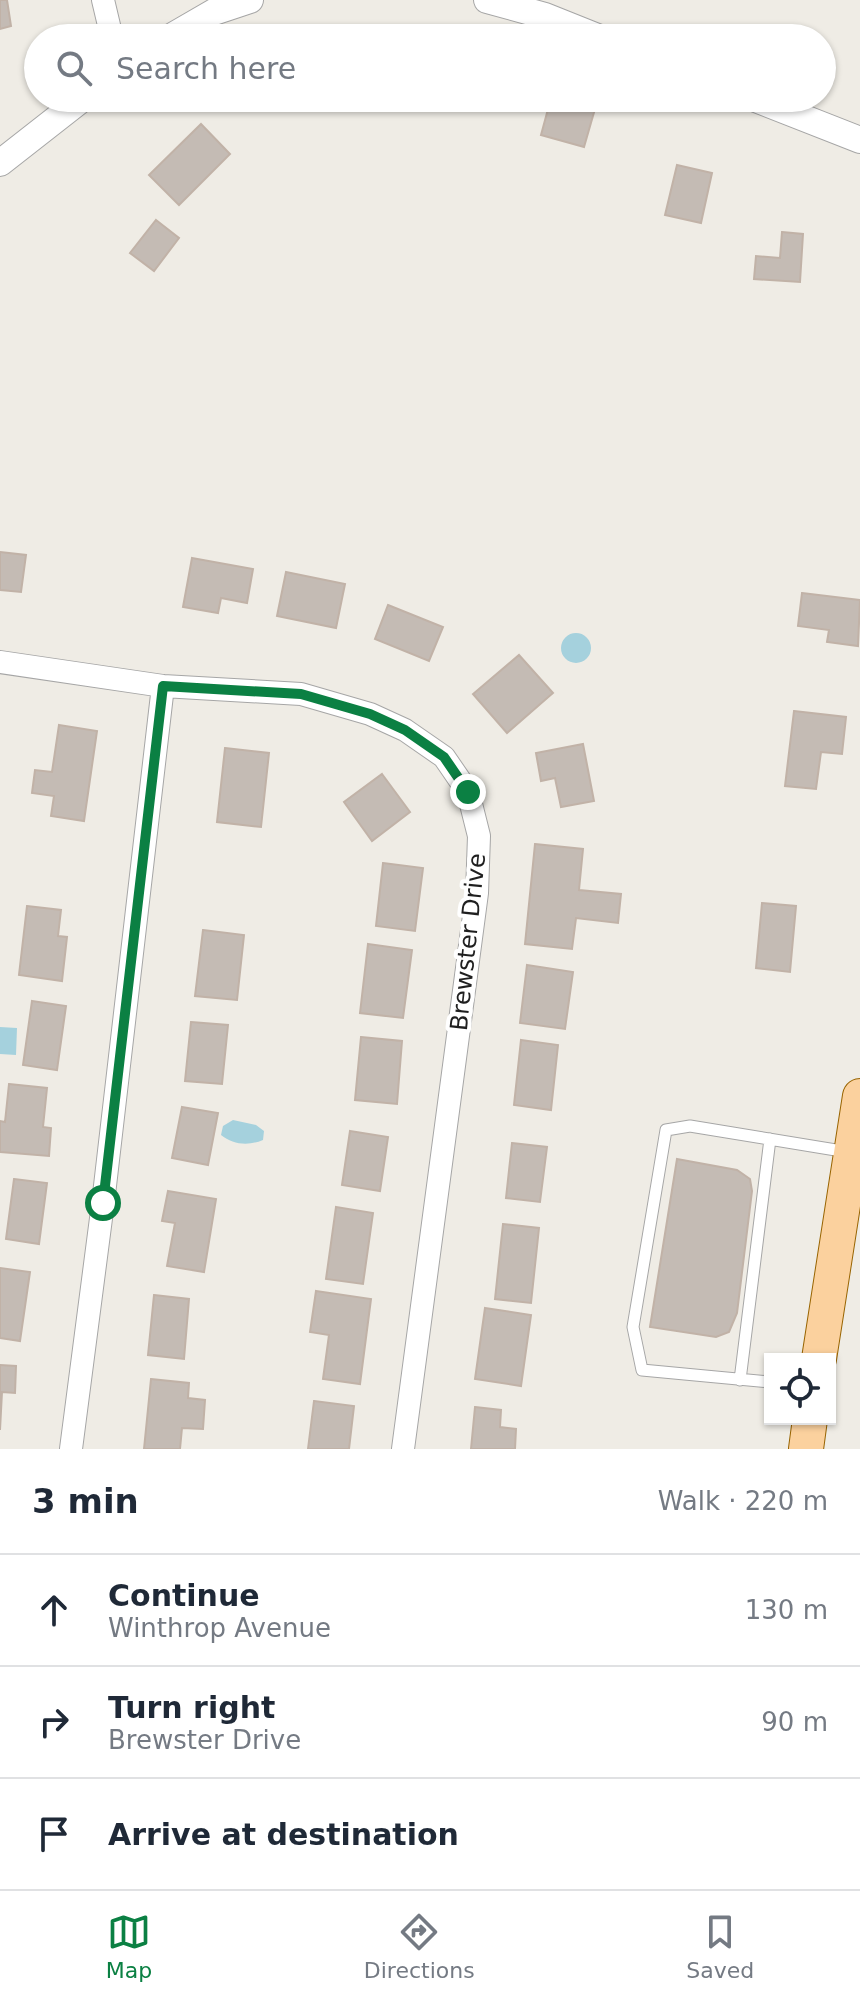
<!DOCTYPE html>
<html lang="en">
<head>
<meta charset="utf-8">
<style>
  :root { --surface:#fff; --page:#f6f6f7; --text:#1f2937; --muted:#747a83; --line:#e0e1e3; --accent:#0b8043 }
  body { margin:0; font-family:"DejaVu Sans",sans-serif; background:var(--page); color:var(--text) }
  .controls { position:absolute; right:24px; bottom:24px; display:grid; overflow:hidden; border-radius:0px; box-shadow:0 2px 6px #0004 }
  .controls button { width:72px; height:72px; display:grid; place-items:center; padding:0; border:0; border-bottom:2px solid var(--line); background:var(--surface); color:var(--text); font:40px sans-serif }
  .stop { position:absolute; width:24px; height:24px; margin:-18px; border:6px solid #0b8043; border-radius:50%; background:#fff }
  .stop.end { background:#0b8043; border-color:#fff; box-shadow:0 2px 8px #0008 }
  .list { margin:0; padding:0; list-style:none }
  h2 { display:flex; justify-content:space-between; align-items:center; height:104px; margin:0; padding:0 32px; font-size:34px }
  h2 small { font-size:26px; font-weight:400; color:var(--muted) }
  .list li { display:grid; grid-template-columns:52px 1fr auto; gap:24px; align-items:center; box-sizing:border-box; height:112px; padding:0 32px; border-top:2px solid var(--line) }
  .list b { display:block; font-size:30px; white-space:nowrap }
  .list p { margin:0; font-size:26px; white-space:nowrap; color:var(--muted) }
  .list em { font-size:26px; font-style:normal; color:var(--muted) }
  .icon { flex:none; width:44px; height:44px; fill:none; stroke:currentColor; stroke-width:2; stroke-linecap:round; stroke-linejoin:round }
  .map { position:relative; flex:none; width:860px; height:1449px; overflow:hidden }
  .search { position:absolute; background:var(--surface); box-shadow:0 2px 6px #0004; left:24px; right:24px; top:24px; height:88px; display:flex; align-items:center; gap:20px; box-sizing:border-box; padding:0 28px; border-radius:44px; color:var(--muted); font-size:30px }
  .sheet { height:440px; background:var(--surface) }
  nav { display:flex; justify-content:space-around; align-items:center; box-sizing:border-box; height:112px; border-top:2px solid var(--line); background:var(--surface); font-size:22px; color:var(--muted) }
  nav a { display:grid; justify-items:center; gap:4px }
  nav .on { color:var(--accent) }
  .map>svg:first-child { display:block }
  .water { fill:#a5d1dd }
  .building { fill:#c4bbb4; stroke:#c1b2a7; stroke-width:2 }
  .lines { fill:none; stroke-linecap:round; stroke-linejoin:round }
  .service-casing { stroke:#a6a6a6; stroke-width:13 }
  .minor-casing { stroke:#a6a6a6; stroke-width:24 }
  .tertiary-casing { stroke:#a6a6a6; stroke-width:28 }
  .primary-casing { stroke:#986401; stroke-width:36 }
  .service { stroke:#fff; stroke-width:11 }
  .minor { stroke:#fff; stroke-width:22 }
  .tertiary { stroke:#fff; stroke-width:26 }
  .primary { stroke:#fbd19e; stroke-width:34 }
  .route { stroke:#0b8043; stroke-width:10 }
  .labels { text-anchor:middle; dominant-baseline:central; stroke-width:8; stroke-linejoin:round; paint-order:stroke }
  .street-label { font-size:24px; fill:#1f1f1f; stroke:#fff }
</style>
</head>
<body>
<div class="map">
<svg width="860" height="1449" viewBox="0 0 860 1449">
  <rect width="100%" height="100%" fill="#efece5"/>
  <!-- water -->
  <path class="water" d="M561 648a15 15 0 1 1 30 0a15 15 0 1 1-30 0Z
    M0,1027L17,1028L16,1055L0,1054Z
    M233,1120L256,1125L264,1131L263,1140C249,1146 233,1145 221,1135L223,1126Z"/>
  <!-- building -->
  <path class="building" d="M0,0H7L11,26L0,29Z
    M551,98H584L597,102L584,147L541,135Z
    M201,124L230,154L179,205L149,175Z
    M677,165L712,173L701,223L665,215Z
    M156,220L179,238L154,271L130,253Z
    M782,232L803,234L800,282L754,279L756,256L780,258Z
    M0,552L26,555L21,592L0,590Z
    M192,558L253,569L247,603L221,598L218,613L183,607Z
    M286,572L345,584L336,628L277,616Z
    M802,593L860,600L858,646L827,642L829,630L798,626Z
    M388,605L443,627L429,661L375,639Z
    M519,655L553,693L507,733L473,694Z
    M794,711L846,717L842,754L821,752L816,789L785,786Z
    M59,725L97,731L84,821L51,816L54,796L32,793L35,770L52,772Z
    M583,744L594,801L561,807L555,778L541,781L536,753Z
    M225,748L269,753L261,827L217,822Z
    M382,774L410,812L372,841L344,802Z
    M535,844L583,849L579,890L621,894L618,923L576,918L572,949L525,944Z
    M383,863L423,868L415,931L376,926Z
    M762,903L796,906L790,972L756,968Z
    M27,906L61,910L58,936L67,937L62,981L19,975Z
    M203,930L244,935L237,1000L195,996Z
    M368,944L412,950L403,1018L360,1013Z
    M527,965L573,972L565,1029L520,1023Z
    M32,1001L66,1006L57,1070L23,1065Z
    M191,1022L228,1025L222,1084L185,1081Z
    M361,1037L402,1041L397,1104L355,1100Z
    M521,1040L558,1045L551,1110L514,1105Z
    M9,1084L47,1088L43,1127L51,1128L49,1156L0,1152V1121L5,1122Z
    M182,1107L218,1113L208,1165L172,1158Z
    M350,1131L388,1137L380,1191L342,1185Z
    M512,1143L547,1147L540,1202L506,1198Z
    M677,1159L737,1170L750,1179L752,1191L737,1313L729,1332L716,1337L650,1327Z
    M14,1179L47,1183L39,1244L6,1239Z
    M168,1191L216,1199L204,1272L167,1266L175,1223L162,1221Z
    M336,1207L373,1213L363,1284L326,1279Z
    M503,1224L539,1228L531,1303L495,1299Z
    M0,1268L30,1272L20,1341L0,1338Z
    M316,1291L371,1299L360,1384L323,1379L329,1335L310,1332Z
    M154,1295L189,1299L184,1359L148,1355Z
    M485,1308L531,1315L521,1386L475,1379Z
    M0,1365L16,1366L15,1393L2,1392L0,1430Z
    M151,1379L189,1383L188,1398L205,1400L203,1429L182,1428L180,1449H144Z
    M314,1401L354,1406L349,1449H308Z
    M475,1407L501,1410L500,1427L516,1429L515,1449H471Z"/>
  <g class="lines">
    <defs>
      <path id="service" d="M740,1380L770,1139
        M770,1382L642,1370L633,1327L666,1130L690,1126L848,1152"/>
      <path id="minor" d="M103,0L112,38
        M0,662L163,686L301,694L370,714L405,730L444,757L468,792L479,836L477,893L403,1449
        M71,1449L103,1203L163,686"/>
      <path id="tertiary" d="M487,0L545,16L600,38
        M169,38L214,12L250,0
        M753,98L860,140
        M0,163L83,98"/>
      <path id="primary" d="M819,1359L860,1096
        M806,1449L810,1419"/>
    </defs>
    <!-- service casing -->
    <use href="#service" class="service-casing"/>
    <!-- minor casing -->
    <use href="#minor" class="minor-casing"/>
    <!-- tertiary casing -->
    <use href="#tertiary" class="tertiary-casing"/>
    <!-- primary casing -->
    <use href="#primary" class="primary-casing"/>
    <!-- service -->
    <use href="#service" class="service"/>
    <!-- minor -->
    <use href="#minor" class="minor"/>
    <!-- tertiary -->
    <use href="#tertiary" class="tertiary"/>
    <!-- primary -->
    <use href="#primary" class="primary"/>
  </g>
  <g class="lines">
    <!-- route -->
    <path class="route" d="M103,1203L163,686L301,694L370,714L405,730L444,757L468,792"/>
  </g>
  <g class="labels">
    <!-- street labels -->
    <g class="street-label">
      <text transform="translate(468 942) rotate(-84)">Brewster Drive</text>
    </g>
  </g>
</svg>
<div class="controls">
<button><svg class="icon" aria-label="locate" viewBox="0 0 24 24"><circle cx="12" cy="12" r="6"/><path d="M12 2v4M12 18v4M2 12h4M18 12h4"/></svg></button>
</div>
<div class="stop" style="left:103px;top:1203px"></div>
<div class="stop end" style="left:468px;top:792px"></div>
<div class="search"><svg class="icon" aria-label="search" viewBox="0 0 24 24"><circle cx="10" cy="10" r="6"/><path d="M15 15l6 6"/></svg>Search here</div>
</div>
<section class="sheet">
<h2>3 min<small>Walk · 220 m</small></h2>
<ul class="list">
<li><svg class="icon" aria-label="ahead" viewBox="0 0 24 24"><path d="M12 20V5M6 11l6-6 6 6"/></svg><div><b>Continue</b><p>Winthrop Avenue</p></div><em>130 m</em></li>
<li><svg class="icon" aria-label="right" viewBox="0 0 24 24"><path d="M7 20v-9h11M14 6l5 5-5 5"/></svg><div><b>Turn right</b><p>Brewster Drive</p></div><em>90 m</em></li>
<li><svg class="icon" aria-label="arrive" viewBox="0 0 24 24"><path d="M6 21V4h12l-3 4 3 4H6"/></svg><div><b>Arrive at destination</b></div></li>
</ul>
</section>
<nav>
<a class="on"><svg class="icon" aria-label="map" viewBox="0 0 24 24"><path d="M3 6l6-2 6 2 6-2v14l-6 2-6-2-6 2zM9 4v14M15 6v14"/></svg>Map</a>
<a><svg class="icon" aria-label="directions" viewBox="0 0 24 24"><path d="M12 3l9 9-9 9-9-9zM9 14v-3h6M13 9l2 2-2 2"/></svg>Directions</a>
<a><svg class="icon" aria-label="saved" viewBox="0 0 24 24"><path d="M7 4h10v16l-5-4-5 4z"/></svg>Saved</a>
</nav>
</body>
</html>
